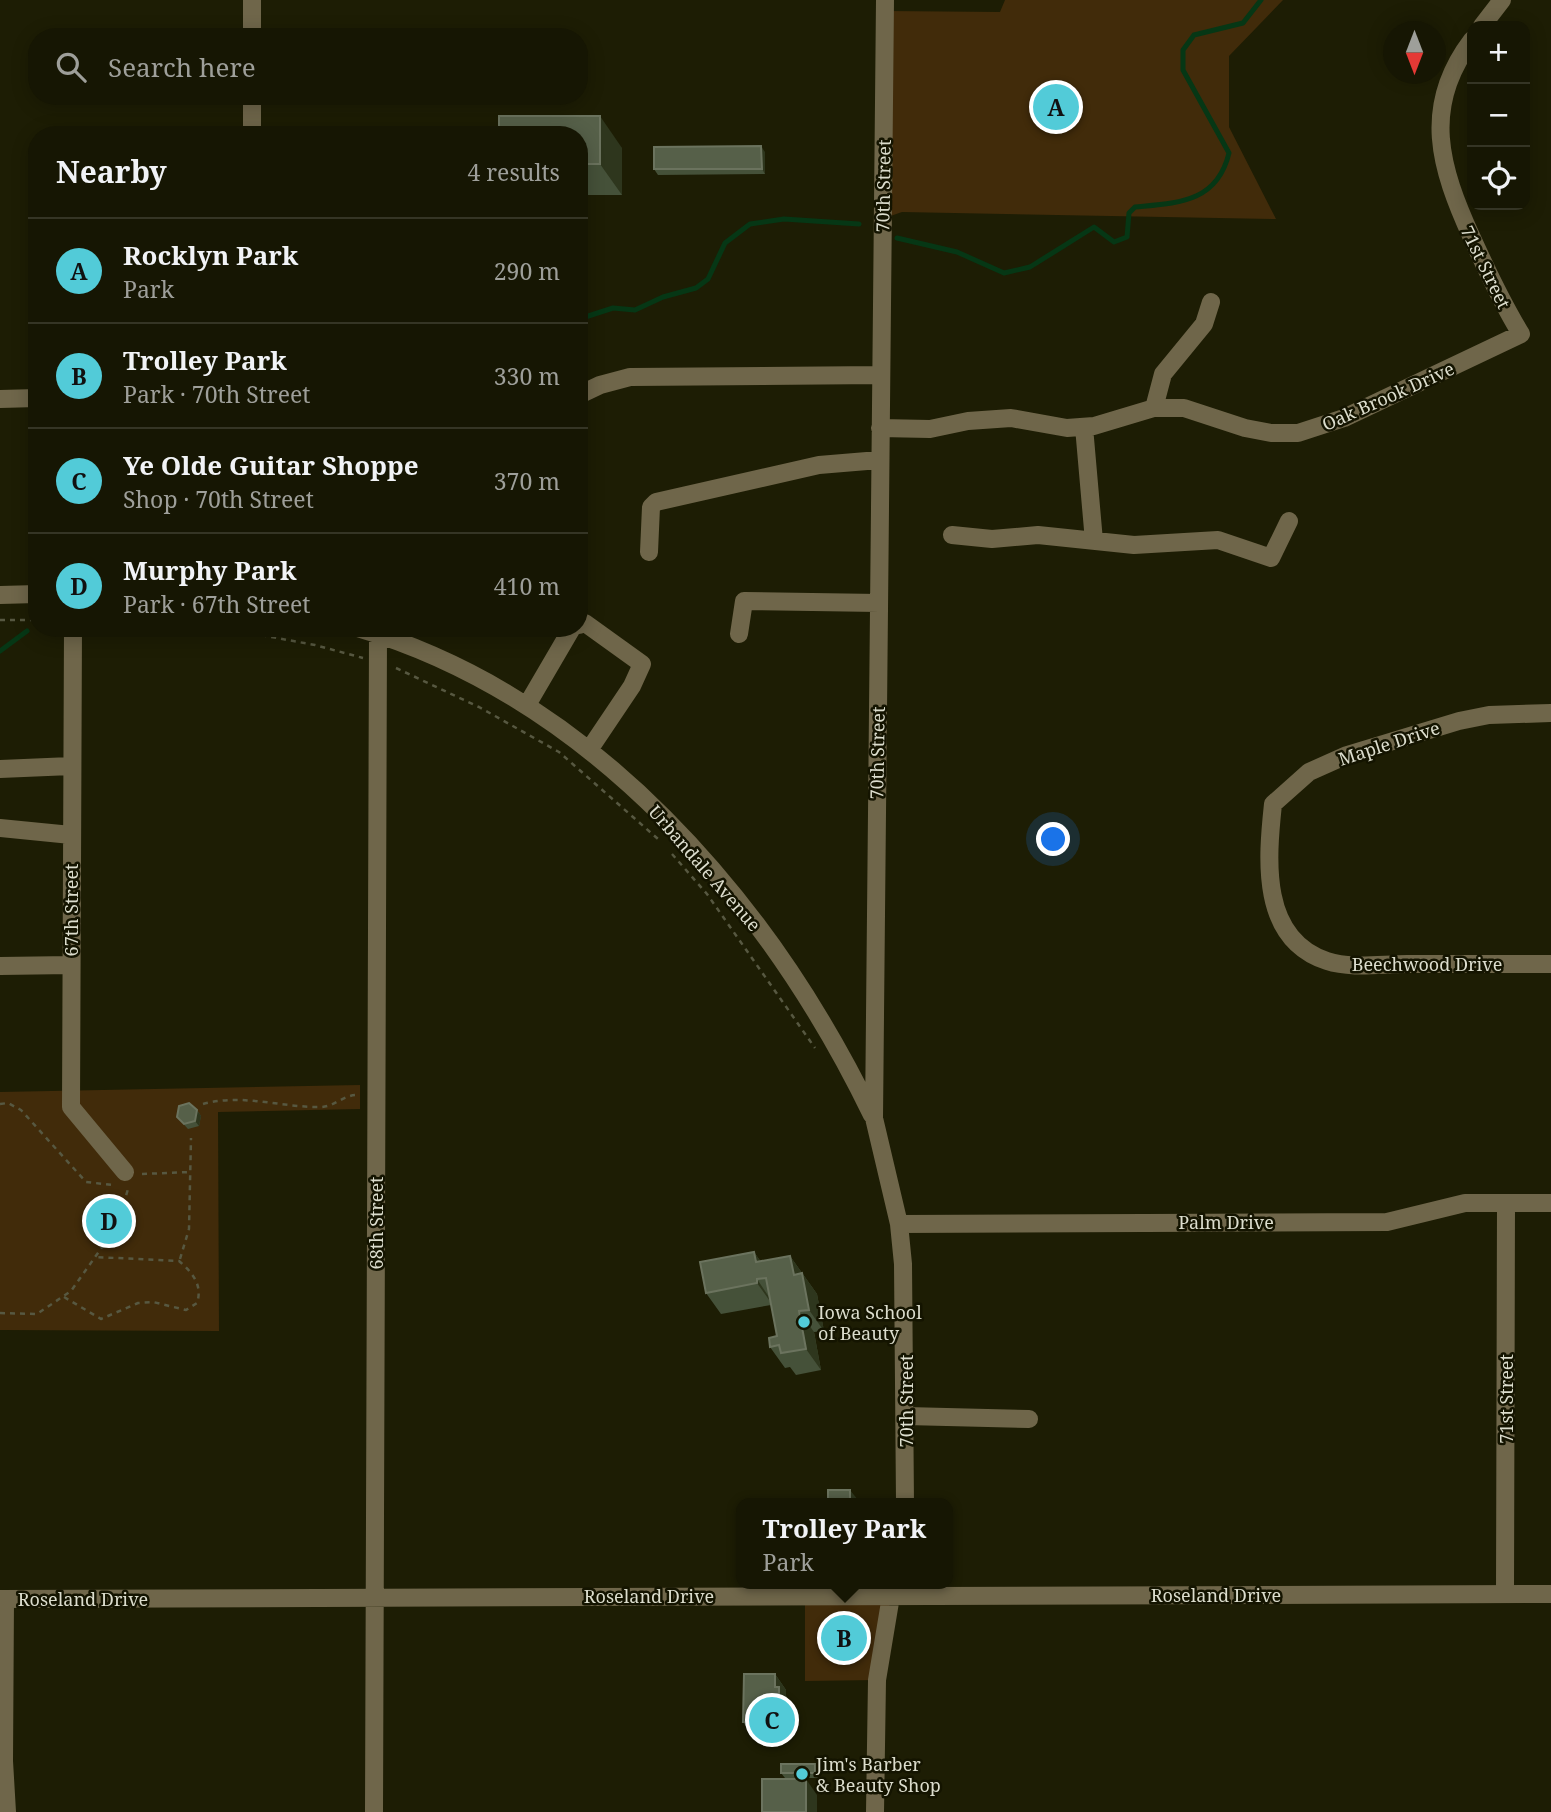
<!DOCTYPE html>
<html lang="en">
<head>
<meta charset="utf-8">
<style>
  :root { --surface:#161603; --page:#1f1f0d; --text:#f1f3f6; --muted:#9e9f9a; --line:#353525; --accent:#52cbd8 }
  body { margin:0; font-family:"Noto Serif",serif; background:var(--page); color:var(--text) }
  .controls { position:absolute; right:21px; top:21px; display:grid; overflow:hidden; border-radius:14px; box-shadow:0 4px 18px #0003 }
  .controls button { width:63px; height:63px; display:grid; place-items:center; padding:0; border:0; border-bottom:2px solid var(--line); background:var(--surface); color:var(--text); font:35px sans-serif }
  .compass { position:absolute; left:1383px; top:21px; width:63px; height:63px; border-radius:50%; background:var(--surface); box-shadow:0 4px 18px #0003; rotate:180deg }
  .you { position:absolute; left:1054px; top:840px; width:24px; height:24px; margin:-18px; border:5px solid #fff; border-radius:50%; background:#1a73e8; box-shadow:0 0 0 10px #1a73e833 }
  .badge { display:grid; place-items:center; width:46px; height:46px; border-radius:50%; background:var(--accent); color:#111; font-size:23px; font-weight:700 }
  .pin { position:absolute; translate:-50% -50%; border:4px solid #fff; box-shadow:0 2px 7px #0006 }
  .popup { position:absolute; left:736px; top:1498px; width:217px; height:91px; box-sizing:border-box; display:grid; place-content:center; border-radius:14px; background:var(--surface); filter:drop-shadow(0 2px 5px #0005); font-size:23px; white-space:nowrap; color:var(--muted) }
  .popup b { font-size:26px; color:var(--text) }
  .popup::after { content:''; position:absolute; left:50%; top:100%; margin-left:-14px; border:14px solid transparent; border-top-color:var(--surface) }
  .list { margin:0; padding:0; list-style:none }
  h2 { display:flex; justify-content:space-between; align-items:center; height:91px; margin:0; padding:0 28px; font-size:30px }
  h2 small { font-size:23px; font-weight:400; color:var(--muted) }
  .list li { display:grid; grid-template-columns:46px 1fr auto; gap:21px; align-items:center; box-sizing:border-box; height:105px; padding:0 28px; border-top:2px solid var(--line) }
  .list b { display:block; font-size:26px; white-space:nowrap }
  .list p { margin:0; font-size:23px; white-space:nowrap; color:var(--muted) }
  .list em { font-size:23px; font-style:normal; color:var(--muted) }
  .icon { flex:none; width:38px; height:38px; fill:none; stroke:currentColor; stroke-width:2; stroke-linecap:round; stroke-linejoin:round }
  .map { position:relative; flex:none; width:1551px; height:1812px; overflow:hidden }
  .search { position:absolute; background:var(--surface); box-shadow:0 4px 18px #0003; left:28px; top:28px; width:560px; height:77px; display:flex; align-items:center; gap:18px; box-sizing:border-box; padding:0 24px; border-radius:28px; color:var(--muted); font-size:26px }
  .panel { position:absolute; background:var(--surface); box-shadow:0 4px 18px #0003; left:28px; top:126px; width:560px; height:511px; border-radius:28px }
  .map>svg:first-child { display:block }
  .green { fill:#412b0a }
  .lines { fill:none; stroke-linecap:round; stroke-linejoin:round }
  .stream { stroke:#063715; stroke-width:5 }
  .path { stroke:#575841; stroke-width:2.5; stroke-dasharray:5 5; stroke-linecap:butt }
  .minor { stroke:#6f664a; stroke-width:18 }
  .wall { fill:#455139 }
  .shaded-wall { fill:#2e361d }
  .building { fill:#566049; stroke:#6b735e; stroke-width:2 }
  .poi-dot { fill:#52cbd8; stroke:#141400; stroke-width:2.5 }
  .labels { text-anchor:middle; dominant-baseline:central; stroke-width:5; stroke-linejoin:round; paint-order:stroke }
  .street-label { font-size:18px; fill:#dcddcd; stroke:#141400 }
  .poi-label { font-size:18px; fill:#dcddcd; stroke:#141400; text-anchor:start }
</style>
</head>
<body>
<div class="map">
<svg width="1551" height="1812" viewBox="0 0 1551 1812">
  <rect width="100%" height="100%" fill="#1d1d04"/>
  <!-- green -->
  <path class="green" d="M1005,0H1283L1229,56V127L1276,219L902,212L882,219L885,11L1000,12Z
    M360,1085V1109L218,1112L219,1331L0,1330V1092Z
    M891,1595L877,1680L805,1681V1596Z"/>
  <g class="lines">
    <!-- stream -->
    <path class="stream" d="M897,238L957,252L1004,273L1030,267L1094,227L1114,242L1127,237L1129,213L1135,207C1177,203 1217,203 1229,153L1183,70V50L1194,35L1243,23L1261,0
      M579,319L613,308L635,310L663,297L696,288L708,279L725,243L750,224L784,219L859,224
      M0,651L27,631"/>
    <!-- path -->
    <path class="path" d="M0,620H37
      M222,628L315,645L363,658
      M396,668L479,707L559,752L658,839
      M672,854L707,894L815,1048
      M0,1104L8,1103L21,1110L86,1182L113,1185
      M203,1104C242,1093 283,1108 322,1107C335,1106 344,1095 357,1095
      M142,1174L191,1172
      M180,1259L189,1229L191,1138
      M64,1297L101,1319L138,1303L153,1302L186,1310L197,1303C203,1285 192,1272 179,1261L95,1257
      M0,1313L37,1314L71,1291L117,1226L128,1189"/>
    <!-- minor -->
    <path class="minor" d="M885,0L874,1118L899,1224L903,1264L905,1503
      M1482,26L1502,0
      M252,37V0
      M252,135V96
      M579,395L600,385L630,377L881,375
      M0,399L37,398
      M1154,408L1163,374L1204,324L1211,302
      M1084,427L1094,541
      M880,428L930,429L968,421L1011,418L1067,428L1094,426L1154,408H1184L1245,428L1271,433H1298L1344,418L1521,334C1502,303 1487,271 1472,238C1440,168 1421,107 1472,40
      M952,535L992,539L1038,535L1134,545L1218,540L1271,558L1289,521
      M649,552L651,507L656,502L819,465L879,460
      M0,595L37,594
      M579,625L585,623L642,664L632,686L589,750
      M73,628L71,1107L125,1172
      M358,628C593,698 768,901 872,1115
      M739,634L744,601L879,603
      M527,705L572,628
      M1551,713L1489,715L1459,721L1347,755L1309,772L1273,804C1267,860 1260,939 1327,961C1351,969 1381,964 1407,964C1455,964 1503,964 1551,964
      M0,769L71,766
      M0,828L71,835
      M0,966L71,965
      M899,1224L1387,1222L1465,1203H1551
      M906,1416L1029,1419
      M1505,1594L1506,1203
      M0,1599L1551,1594
      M5,1599L4,1761L7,1812
      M374,1812L378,635
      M875,1812L877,1680L893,1584"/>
  </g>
  <!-- wall -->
  <path class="wall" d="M579,135L622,148V195H579Z
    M765,152V174L658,175L654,169Z
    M197,1110L201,1116L199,1126L188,1129L177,1117Z
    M754,1252L761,1262L790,1256L817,1294L824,1331L814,1332L821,1370L796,1375L790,1367L785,1368L770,1347L777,1336L771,1305L721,1314L706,1293Z
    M775,1674L786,1690V1696L791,1703L790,1738H754L743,1722Z
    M818,1770V1778H785L781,1773Z"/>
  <!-- shaded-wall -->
  <path class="shaded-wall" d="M600,116L622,148V195L600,164Z
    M761,146L765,152V174L762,169Z
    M197,1110L201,1116L199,1126L195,1121Z
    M754,1252L769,1273L756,1262Z
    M790,1256L817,1294L824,1331L809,1310L794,1275Z
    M757,1279L771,1300L772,1304L757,1283Z
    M799,1311L814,1332L821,1370L806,1349Z
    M850,1490L858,1500V1503H850Z
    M775,1674L786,1690V1696L791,1703L790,1738L779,1722L775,1687Z
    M815,1764L818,1770V1778L815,1773Z
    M806,1779L817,1795V1812H806Z"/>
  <!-- building -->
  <path class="building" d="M499,116H600V164H579V135H499Z
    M761,146L762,169H654V147Z
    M189,1103L197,1110L195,1121L184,1124L177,1117L179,1106Z
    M754,1252L756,1262L790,1256L794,1275L802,1273L809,1310L799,1311L806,1349L781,1353L779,1345L770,1347L769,1338L777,1336L766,1278L757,1279V1283L706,1293L700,1262Z
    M828,1490H850V1503H828Z
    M744,1674H775V1687H779V1722H743Z
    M781,1764H815V1773H781Z
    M762,1779H806V1812H762Z"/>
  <!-- markers -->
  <g class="poi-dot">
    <circle cx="804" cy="1322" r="7"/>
    <circle cx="802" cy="1774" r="7"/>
  </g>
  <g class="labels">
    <!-- street labels -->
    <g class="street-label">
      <text transform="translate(883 186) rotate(-89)">70th Street</text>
      <text transform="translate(1486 267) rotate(64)">71st Street</text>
      <text transform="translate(1388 396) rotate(-24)">Oak Brook Drive</text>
      <text transform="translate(1389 743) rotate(-18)">Maple Drive</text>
      <text transform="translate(877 753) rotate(-89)">70th Street</text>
      <text transform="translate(705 868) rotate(49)">Urbandale Avenue</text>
      <text transform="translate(71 910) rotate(-90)">67th Street</text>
      <text x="1427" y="964">Beechwood Drive</text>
      <text x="1226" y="1222">Palm Drive</text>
      <text transform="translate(376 1223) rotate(-90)">68th Street</text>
      <text transform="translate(1506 1399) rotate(-90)">71st Street</text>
      <text transform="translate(906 1401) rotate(-90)">70th Street</text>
      <text x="1216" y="1595">Roseland Drive</text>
      <text x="649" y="1596">Roseland Drive</text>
      <text x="83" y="1599">Roseland Drive</text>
    </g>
    <!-- poi labels -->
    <g class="poi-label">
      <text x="818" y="1312">Iowa School<tspan x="818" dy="21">of Beauty</tspan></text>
      <text x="816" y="1764">Jim's Barber<tspan x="816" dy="21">&amp; Beauty Shop</tspan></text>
    </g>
  </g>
</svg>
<div class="controls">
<button>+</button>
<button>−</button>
<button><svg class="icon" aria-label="locate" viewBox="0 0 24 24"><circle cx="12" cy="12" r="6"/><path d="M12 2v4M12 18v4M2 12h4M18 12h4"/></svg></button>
</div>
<svg class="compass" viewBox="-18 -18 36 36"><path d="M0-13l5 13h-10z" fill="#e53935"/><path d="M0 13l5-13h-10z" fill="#9e9f9a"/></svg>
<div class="you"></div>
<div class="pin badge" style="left:1056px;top:107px">A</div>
<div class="pin badge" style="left:844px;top:1638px">B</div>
<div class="popup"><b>Trolley Park</b>Park</div>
<div class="pin badge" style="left:772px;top:1720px">C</div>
<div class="pin badge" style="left:109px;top:1221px">D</div>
<div class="search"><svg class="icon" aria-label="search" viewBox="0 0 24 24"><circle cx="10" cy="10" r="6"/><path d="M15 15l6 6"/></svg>Search here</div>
<section class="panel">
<h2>Nearby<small>4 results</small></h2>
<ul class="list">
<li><span class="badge">A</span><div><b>Rocklyn Park</b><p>Park</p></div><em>290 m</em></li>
<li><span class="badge">B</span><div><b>Trolley Park</b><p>Park · 70th Street</p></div><em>330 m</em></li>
<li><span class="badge">C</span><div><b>Ye Olde Guitar Shoppe</b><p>Shop · 70th Street</p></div><em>370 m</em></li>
<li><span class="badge">D</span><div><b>Murphy Park</b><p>Park · 67th Street</p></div><em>410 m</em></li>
</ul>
</section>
</div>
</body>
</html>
